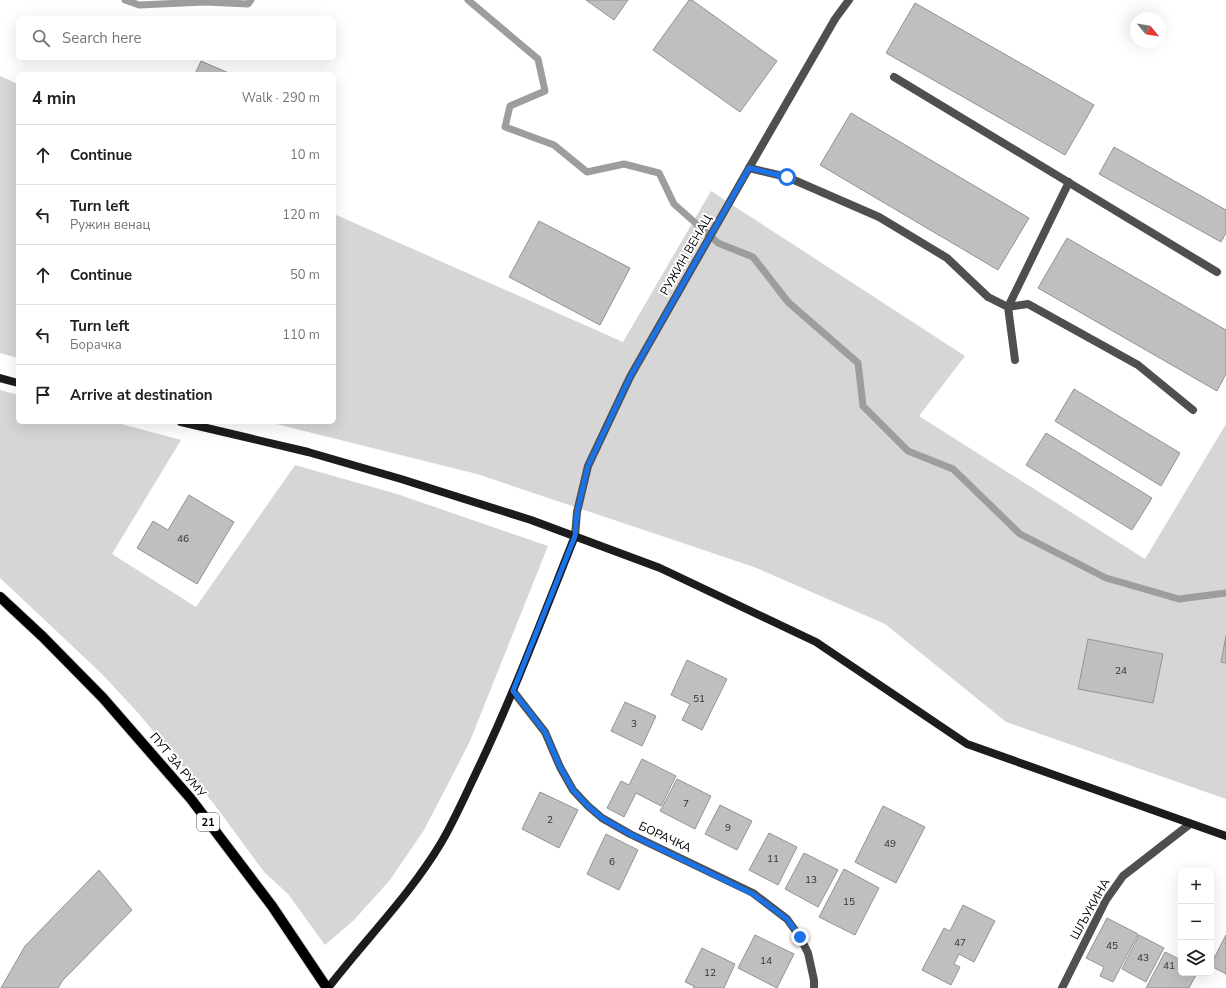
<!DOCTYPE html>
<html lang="en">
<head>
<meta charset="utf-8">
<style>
  :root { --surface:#fff; --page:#f2f2f2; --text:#202124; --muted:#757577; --line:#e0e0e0 }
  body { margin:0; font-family:"Nunito Sans",sans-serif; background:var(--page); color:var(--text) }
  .controls { position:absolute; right:12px; bottom:12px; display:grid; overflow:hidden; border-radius:6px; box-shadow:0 4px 16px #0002 }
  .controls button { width:36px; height:36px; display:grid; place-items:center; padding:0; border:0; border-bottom:1px solid var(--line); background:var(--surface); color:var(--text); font:20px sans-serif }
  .compass { position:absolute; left:1130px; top:12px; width:36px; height:36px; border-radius:50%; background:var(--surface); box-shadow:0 4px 16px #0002; rotate:120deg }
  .stop { position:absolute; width:12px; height:12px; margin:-9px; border:3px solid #1a73e8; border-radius:50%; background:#fff }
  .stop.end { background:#1a73e8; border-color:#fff; box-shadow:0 1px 4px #0008 }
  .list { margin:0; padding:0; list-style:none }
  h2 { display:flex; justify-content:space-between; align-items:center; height:52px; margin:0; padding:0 16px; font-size:17px }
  h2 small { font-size:13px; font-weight:400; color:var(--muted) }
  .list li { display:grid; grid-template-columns:26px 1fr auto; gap:12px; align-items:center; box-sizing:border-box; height:60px; padding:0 16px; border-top:1px solid var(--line) }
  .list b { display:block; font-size:15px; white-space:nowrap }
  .list p { margin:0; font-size:13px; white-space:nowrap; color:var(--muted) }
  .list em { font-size:13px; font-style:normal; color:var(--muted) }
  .icon { flex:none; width:22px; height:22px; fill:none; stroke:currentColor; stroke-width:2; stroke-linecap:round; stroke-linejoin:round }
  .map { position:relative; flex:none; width:1226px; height:988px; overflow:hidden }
  .search { position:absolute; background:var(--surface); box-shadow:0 4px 16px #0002; left:16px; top:16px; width:320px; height:44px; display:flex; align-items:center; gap:10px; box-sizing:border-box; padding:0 14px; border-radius:6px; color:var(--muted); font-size:15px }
  .panel { position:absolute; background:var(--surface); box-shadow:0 4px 16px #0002; left:16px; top:72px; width:320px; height:352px; border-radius:6px }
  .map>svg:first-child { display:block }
  .green { fill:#d6d6d6 }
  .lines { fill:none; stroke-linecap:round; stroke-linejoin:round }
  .stream { stroke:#9d9d9d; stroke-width:7 }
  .building { fill:#bfbfbf; stroke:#939393 }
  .primary-casing { stroke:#dbdbdb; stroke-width:12 }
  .service { stroke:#4f4f4f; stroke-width:8 }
  .minor { stroke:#4f4f4f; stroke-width:8 }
  .secondary { stroke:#1c1c1c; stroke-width:8 }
  .primary { stroke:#000; stroke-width:10 }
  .route { stroke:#1a73e8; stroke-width:5 }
  .labels { text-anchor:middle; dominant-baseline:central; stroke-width:4; stroke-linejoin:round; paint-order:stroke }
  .number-label { font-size:10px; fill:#303030 }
  .shield { fill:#fff; stroke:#4c4c4c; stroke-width:1 }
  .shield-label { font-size:11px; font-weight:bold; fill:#000 }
  .street-label { font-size:12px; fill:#000; stroke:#fff }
</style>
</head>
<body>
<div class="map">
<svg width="1226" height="988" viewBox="0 0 1226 988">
  <rect width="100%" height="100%" fill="#fff"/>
  <!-- green -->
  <path class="green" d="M0,76L18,84V358L0,353Z
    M711,191L965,356L919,416L1145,559L1226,424V799L1006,722L885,624L754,567L477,474L268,422H334V214L623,342Z
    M0,390L18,395V422H114L181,440L112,554L196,607L295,465L397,494L548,546L470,741L448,784L424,830L390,880L354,920L325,945L288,894L264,872L214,804L139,714L102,674L0,578Z"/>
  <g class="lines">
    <!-- stream -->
    <path class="stream" d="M125,0L139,5L205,2L248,4L251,0
      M468,0L538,59L545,91L510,106L505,127L554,145L587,172L624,164L659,173L674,204L718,243L753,257L788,302L858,363L863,406L908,451L953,469L1020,534L1106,578L1179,599L1226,593"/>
  </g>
  <!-- building -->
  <path class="building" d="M586,0H628L614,20Z
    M689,0H692L777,61L740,112L653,50Z
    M915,3L1094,105L1065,155L886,53Z
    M201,61L231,74H195Z
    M851,113L1029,218L998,270L820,165Z
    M1114,147L1226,210V233L1221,242L1099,174Z
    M539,221L630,268L600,325L509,277Z
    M1067,238L1226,330V374L1217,391L1038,288Z
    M1074,389L1180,453L1161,486L1055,421Z
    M1046,433L1152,498L1132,530L1026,465Z
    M189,495L234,522L197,584L137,548L153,521L168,530Z
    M1226,636V663L1221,662Z
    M1088,639L1163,654L1153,703L1078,689Z
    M687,660L727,679L702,730L682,720L690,704L671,695Z
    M625,702L656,716L642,746L611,731Z
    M642,759L676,776L661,806L636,793L624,817L607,808L621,781L629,785Z
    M677,779L711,796L695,829L660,811Z
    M540,792L578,810L559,848L522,829Z
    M720,805L752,821L737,850L705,834Z
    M883,806L925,827L896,883L855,862Z
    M769,833L797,847L778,885L749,870Z
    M606,834L638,850L619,890L587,874Z
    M804,853L838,870L818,907L785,889Z
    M844,869L879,888L855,935L819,917Z
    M99,870L132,910L63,980L58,988H1L25,946Z
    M963,905L995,921L974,962L959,954L954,964L960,967L951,985L922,970L944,928L950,931Z
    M1107,918L1138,934L1113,982L1100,976L1104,967L1086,958Z
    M755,935L794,954L777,988L738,968Z
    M1139,935L1164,948L1146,982L1122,969Z
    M1226,935V974L1211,966V964Z
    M702,948L735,964L724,988H693L694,986L685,982Z
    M1165,952L1181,960V973H1197L1189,988H1146Z"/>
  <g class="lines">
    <defs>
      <path id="primary" d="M0,597L43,637L103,698L191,799L272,906L327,988"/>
    </defs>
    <!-- primary casing -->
    <use href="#primary" class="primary-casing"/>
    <!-- service -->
    <path class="service" d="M894,77L1217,272
      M749,168L787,177L879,217L947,258L988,297L1008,307L1028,304L1138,365L1193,410
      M1015,360L1008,307L1069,182"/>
    <!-- minor -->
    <path class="minor" d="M575,536L577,512L588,466L630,377L749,168L835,19L849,0
      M513,691L545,732L560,767L573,790L588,806L602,818L630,834L753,893L787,919L800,937L808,953L814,980V988
      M1062,988L1106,900L1123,876L1190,824"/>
    <!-- secondary -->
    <path class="secondary" d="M0,378L18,383
      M181,422L308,452L401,479L531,520L660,568L816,642L967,744L1226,836
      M328,988C365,940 410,895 441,843C454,821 465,796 476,773C513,696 543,616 575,536"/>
    <!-- primary -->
    <use href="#primary" class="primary"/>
  </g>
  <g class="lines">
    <!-- route -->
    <path class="route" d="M787,177L749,168L630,377L588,466L577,512L575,536L513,691L545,732L560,767L573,790L588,806L602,818L630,834L753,894L787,919L800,937"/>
  </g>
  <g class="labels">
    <!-- number labels -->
    <g class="number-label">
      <text x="183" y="539">46</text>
      <text x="1121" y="671">24</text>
      <text x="699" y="699">51</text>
      <text x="634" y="724">3</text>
      <text x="686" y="804">7</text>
      <text x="550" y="820">2</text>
      <text x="728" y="828">9</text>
      <text x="890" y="844">49</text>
      <text x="773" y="859">11</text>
      <text x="612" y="862">6</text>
      <text x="811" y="880">13</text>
      <text x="849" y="902">15</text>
      <text x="960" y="943">47</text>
      <text x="1112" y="946">45</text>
      <text x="1143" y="958">43</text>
      <text x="766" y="961">14</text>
      <text x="1169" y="966">41</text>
      <text x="710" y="973">12</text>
    </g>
    <!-- shield labels -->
    <rect class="shield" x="197" y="813" width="22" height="18" rx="3"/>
    <g class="shield-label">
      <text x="208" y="822">21</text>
    </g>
    <!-- street labels -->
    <g class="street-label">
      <text transform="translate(686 255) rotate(-60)">РУЖИН ВЕНАЦ</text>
      <text transform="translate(178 765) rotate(50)">ПУТ ЗА РУМУ</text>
      <text transform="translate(665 837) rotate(25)">БОРАЧКА</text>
      <text transform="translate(1090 909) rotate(-61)">ШЉУКИНА</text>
    </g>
  </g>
</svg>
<div class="controls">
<button>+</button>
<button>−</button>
<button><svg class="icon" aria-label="layers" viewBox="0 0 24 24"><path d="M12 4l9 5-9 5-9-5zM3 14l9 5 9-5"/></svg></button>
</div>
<svg class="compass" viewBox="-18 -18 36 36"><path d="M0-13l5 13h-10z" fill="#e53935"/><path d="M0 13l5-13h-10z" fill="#757577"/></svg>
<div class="stop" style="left:787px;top:177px"></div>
<div class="stop end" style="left:800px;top:937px"></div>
<div class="search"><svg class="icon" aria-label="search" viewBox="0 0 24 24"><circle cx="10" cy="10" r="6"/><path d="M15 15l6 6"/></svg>Search here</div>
<section class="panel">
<h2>4 min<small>Walk · 290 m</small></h2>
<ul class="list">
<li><svg class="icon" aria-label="ahead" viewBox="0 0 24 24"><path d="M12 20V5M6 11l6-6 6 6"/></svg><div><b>Continue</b></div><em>10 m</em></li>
<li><svg class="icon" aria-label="left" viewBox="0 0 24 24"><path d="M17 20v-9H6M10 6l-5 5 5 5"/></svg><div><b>Turn left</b><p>Ружин венац</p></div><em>120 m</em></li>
<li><svg class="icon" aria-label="ahead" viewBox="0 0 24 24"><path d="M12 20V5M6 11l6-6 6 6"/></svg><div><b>Continue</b></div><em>50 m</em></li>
<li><svg class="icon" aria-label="left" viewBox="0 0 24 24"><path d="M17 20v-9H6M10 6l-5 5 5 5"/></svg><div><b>Turn left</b><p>Борачка</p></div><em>110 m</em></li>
<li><svg class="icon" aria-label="arrive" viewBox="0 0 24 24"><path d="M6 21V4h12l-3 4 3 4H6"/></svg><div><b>Arrive at destination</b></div></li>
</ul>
</section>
</div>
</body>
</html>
